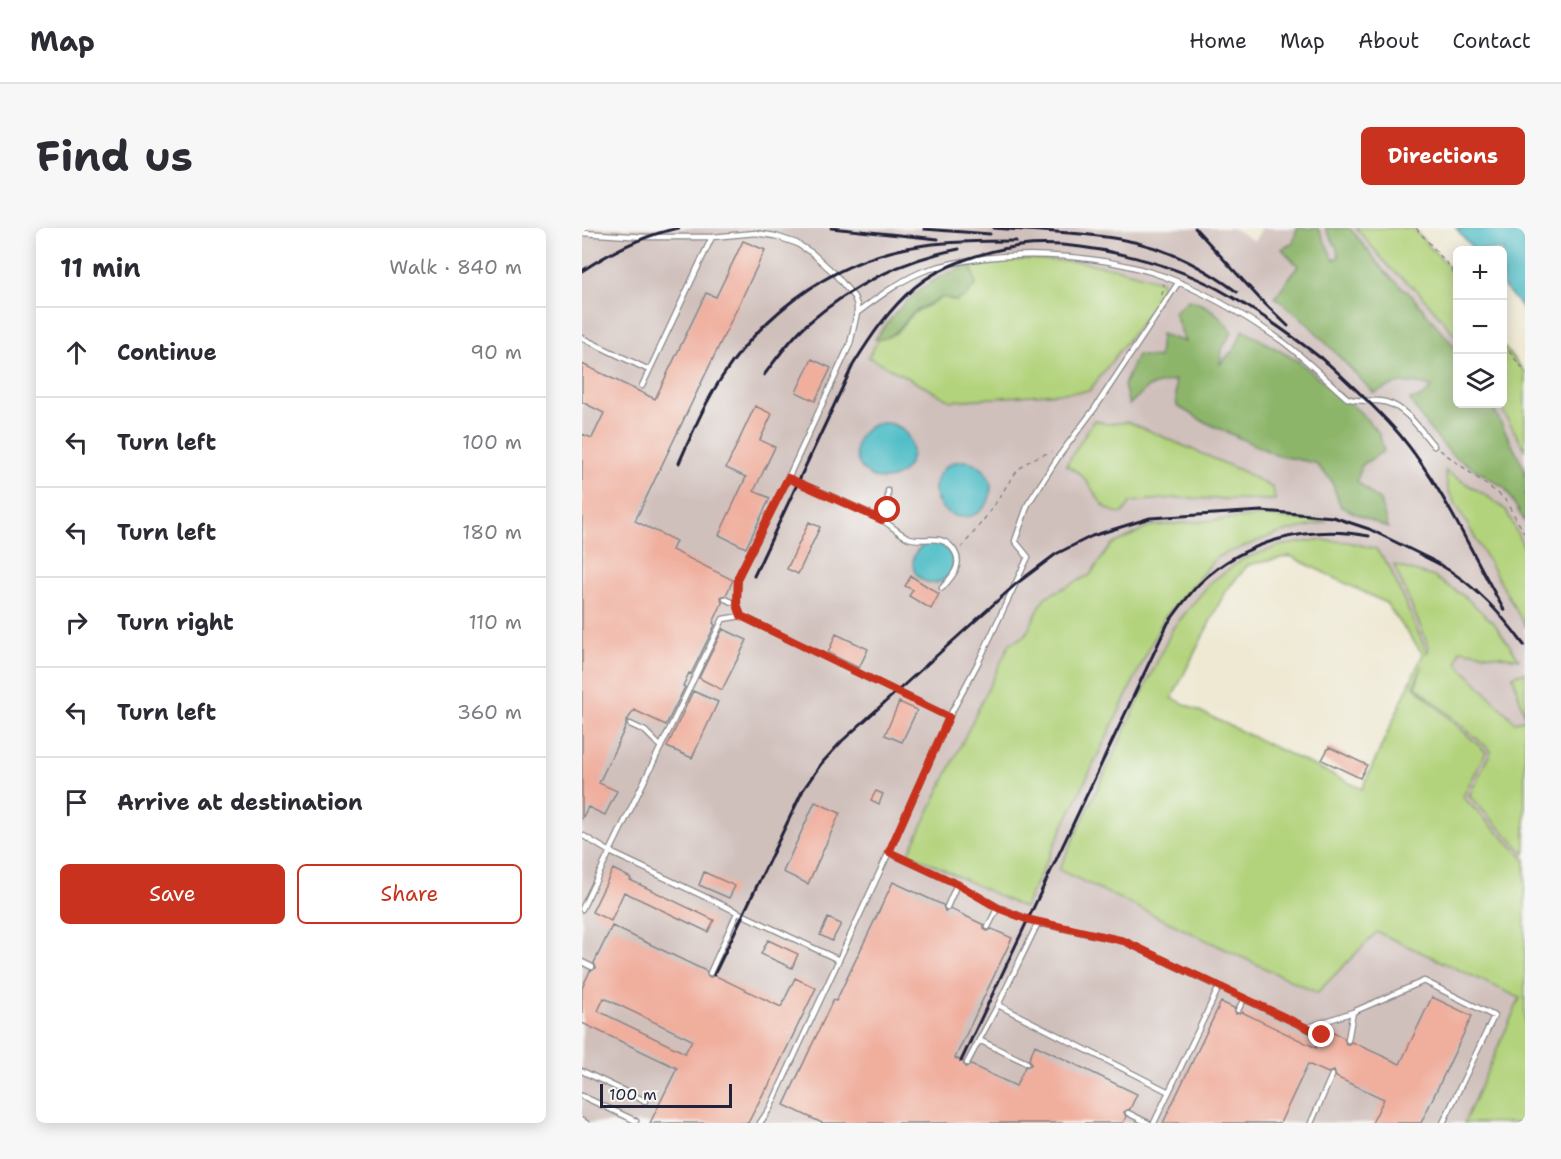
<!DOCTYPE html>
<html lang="en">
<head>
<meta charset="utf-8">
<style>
  :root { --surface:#fff; --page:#f7f7f7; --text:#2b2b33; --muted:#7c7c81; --line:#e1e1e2; --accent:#c8321e }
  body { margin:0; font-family:"Shantell Sans",sans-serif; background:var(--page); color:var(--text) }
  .controls { position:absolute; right:18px; top:18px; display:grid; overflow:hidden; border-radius:9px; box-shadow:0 3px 15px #0003 }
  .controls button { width:54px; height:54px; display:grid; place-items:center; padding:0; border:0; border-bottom:2px solid var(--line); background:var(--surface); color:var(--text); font:30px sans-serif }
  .scale { position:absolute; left:18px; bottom:15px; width:132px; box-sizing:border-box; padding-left:6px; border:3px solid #22223b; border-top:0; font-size:16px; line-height:21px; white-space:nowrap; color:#22223b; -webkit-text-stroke:4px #f6f6f2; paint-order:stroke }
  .stop { position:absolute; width:18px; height:18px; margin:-14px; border:4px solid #c8321e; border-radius:50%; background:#fff }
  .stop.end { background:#c8321e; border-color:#fff; box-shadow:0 2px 6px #0008 }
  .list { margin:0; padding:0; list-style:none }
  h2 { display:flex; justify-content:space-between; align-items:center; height:78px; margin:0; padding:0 24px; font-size:26px }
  h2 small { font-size:20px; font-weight:400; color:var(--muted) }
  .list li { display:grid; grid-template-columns:39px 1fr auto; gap:18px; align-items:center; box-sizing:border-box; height:90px; padding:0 24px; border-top:2px solid var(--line) }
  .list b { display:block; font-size:22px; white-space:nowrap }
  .list em { font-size:20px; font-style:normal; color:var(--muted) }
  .actions { display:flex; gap:12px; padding:18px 24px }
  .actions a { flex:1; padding:14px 0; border:2px solid var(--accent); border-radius:9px; text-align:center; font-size:21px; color:var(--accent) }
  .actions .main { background:var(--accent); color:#fff }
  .icon { flex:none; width:33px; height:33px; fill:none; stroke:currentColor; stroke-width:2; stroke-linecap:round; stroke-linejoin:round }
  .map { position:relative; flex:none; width:943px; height:895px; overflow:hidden; border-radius:9px }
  header { display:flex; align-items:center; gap:36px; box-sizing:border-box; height:84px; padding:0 30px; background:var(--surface); border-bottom:2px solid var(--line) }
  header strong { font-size:28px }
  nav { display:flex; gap:33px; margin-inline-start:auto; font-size:21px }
  .intro { display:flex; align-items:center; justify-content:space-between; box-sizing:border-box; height:144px; padding:0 36px }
  h1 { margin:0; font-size:42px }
  .button { padding:15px 27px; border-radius:9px; background:var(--accent); color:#fff; font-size:21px; font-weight:700 }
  main { display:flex; gap:36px; padding:0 36px }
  aside { flex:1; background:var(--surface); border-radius:9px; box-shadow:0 3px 15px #0003 }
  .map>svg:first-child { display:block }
  .industrial { fill:#d0c0bc; fill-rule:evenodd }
  .green { fill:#b2d37b; stroke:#6a7a5b; stroke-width:1.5; fill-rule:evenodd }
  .forest { fill:#8db56b; stroke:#586c53; stroke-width:1.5 }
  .water { fill:#50bec7; stroke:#397081; stroke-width:1.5 }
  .building { fill:#f0ae9d; fill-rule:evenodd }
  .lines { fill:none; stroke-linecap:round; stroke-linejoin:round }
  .service-casing { stroke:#888688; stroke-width:7 }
  .path { stroke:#888688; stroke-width:1.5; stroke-dasharray:4.5 4.5; stroke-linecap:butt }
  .service { stroke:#fff; stroke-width:4.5 }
  .rail { stroke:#22223b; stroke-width:3 }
  .route { stroke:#c8321e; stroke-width:8 }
</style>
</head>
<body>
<header>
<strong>Map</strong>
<nav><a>Home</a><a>Map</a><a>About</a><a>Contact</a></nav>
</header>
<div class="intro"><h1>Find us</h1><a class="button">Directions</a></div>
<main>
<aside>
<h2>11 min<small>Walk · 840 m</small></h2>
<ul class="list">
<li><svg class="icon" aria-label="ahead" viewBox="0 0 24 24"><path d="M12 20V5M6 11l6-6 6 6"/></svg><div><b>Continue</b></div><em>90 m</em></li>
<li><svg class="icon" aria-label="left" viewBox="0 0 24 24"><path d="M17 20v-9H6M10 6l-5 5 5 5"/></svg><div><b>Turn left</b></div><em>100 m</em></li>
<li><svg class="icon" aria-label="left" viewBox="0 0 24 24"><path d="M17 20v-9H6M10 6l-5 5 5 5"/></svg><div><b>Turn left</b></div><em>180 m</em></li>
<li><svg class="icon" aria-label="right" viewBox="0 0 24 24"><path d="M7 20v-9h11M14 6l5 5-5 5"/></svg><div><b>Turn right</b></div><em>110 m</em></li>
<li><svg class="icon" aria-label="left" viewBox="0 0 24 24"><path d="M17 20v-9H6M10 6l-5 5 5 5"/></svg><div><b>Turn left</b></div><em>360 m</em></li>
<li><svg class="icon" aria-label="arrive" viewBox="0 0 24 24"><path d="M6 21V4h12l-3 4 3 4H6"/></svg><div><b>Arrive at destination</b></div></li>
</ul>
<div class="actions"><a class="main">Save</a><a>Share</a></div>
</aside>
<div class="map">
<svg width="943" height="895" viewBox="0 0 943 895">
  <rect width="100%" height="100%" fill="#f6f6f2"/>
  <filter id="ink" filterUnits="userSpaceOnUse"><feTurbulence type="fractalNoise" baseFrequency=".0167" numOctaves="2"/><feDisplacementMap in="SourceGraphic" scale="12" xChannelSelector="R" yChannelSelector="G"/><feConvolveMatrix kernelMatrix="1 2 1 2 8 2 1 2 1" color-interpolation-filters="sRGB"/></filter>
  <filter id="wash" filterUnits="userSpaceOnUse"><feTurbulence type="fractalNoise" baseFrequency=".008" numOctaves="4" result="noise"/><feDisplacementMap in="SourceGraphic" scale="24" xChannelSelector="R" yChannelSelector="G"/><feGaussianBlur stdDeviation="1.35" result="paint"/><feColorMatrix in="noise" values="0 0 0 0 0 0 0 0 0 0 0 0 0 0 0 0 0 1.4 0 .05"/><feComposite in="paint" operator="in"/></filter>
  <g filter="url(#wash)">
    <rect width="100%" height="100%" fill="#efe9d4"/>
    <!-- industrial -->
    <path class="industrial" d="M0,0H651L672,13L680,0H774L808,40L835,62L875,109L876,176H917L943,222V631L881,569L903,524L832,458L845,425L807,338L697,318L628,355L591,400L477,642L794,704L938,771L882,895H0ZM472,31L499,34L573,50L286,130L297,112ZM681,288L744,294L694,306L635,329L582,390L442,680L428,415L443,409L463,369L508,347L529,317Z"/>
    <!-- green -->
    <path class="green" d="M774,0H830L867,39L875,55V109L835,62L808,40Z
      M445,31L499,34L537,41L579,53L580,59L577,71L507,163L369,173L286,129L297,111L314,105L332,85L361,69L374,73L394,56L389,38Z
      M921,118L943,144V222L917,176H921Z
      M512,192L525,196L547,194L660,243L691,260L693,272L592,270L549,274L541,285C518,285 514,262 500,248C496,243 489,240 484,237Z
      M863,243L905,268L924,282L943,322V398L866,262Z
      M681,288L745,294L694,306L635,329L582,390L442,680L327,625L428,415L443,408L463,369L508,347L529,317L569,298Z
      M734,312L766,314L794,321L807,338L845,425L847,419L812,337L852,349L882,368L912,395L937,431L878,422L875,435L933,494L943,491V626L887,568L909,523L834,458L840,438L832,458L904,524L881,569L943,631V895H882L938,770L795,704L735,765L477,642L591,400L628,355L661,331L697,318ZM708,328L804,375L841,426L780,561L590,470L643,364L666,337Z
      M943,444V489L931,448Z"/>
    <!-- forest -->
    <path class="forest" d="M715,0H736L752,32L757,29L754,18L743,0H768L802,43L830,68L875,122L876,176H909L943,242V294L923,260L870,227L845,198L828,172L840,169L850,159C824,152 816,153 792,165L723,93L693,69L716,38L700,21L711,15Z
      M389,38L394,56L386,67L374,73L361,69C352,74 339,79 331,85C319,96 312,113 293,111C318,76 346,47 389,38Z
      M606,72C629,77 636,86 650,104L640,121L638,136L653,120L661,102L716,133L777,183L797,205L802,223L780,237L775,253L798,273L806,300L759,279L749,252L733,235L694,227L621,193L595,178L593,152L566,159L547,177L542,157L555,127L577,130L579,106L603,114L592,84Z"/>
    <!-- water -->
    <path class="water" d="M874,0H943V83L921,58V22H892Z
      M274 223a28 28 0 1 1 56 0a28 28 0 1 1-56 0Z
      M353 261a28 28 0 1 1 56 0a28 28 0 1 1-56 0Z
      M331 335a20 20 0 1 1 40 0a20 20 0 1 1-40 0Z"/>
    <g id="blocks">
      <!-- building -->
      <path class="building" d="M161,13L183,22L53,293L94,313L90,322L151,352L144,367L139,369L140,375L131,395L133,397L109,446L107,445L101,458L103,459L84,497L52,482L44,494V498L17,555L35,563L23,587L6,579L0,591V206L10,210L22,185L0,174V136L73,171L124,65L134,69Z
        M230,131L249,140L233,173L214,164Z
        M173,178L190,186L178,212L193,219L172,263L188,270L164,320L137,307L164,249L144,240Z
        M227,294L238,299L216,346L205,341Z
        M329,348L357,366L349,381L327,368L331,362L323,358Z
        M141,401L165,412L140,462L117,450Z
        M254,406L286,421L277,440L246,425Z
        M111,463L136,474L110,530L85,519Z
        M317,474L335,482L320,514L303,507Z
        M747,519L785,537L778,550L740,532Z
        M294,563L301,566L297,576L289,572Z
        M233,574L258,585L226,656L201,644Z
        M31,641L49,650L48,652L132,692L126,704L42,664L29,693L10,684Z
        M122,644L153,658L147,670L117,657Z
        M311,654L361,677L363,683L369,681L402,697V701L405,703L410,701L430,710L373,830L381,833L383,839L389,837L434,858L443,839L449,837V834L447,831L453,817L555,866L548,881L542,884L544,889L541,895H240L202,877L251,772L254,773Z
        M246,690L259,696L250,713L238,707Z
        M30,698L124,743L126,749H129L132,747L199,779L213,750L234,760L185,861L184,860L166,895H68L95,840L0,795V760L8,743L14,740L12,735ZM22,770L110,812L103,825L16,783Z
        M186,712L216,726L210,740L179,726Z
        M850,769L890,788L839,895H790L802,871L754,849L752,843L746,845L726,836L698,895H581L639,774L652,780L654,786L660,784L734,820L738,811L743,809V801L762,810L764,816H767L770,814L818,836Z"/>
    </g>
  </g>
  <g filter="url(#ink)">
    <use href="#blocks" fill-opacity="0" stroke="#888688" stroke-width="1.5"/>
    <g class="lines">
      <defs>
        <path id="service" d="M0,5L64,9H130L174,5L193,8L214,15L230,25L252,45L272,69L275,77V85L268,116L206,250L156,349L155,376L159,388
          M275,85C295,70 324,48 348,41C418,20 512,24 581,48C622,63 664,88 700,113C723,130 743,151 765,170C778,175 790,171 803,174C824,179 839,203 852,218
          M0,110L67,142
          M60,158L130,9
          M206,250C237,263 270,276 300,292C309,297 317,306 327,310C342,315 362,304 373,324C381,338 369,350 360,360
          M300,292L306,282V263
          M143,371L155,376
          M367,489L397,433L446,329L433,313L446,276L477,228L513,180L596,55
          M48,496L63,503L79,519
          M0,607L28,624L257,732
          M365,679L375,656
          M0,681L141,391L159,388L367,489L307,624
          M456,695L542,713L637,759
          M406,699L416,679
          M0,734L10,739
          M128,745L155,685
          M656,782L662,771
          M724,800L771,784L842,753L912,788L861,895
          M397,812L445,835
          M766,812L771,784
          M385,835L416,777L587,864
          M0,843L63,873
          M0,868L54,893
          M546,885L566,895
          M0,893L4,895
          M178,895L188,880L307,624L375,656L416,679L456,695L416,777
          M572,895L637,759L739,807
          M729,895L750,847"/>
      </defs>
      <!-- service casing -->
      <use href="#service" class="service-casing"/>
      <!-- path -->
      <path class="path" d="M834,0L868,39L876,52
        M580,67L582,56
        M921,116L943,143
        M858,222L922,270L943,306
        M379,320C389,308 399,296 408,283C429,255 431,234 470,224"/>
      <!-- service -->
      <use href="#service" class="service"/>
      <!-- rail -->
      <path class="rail" d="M249,0L356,11
        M412,0C453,3 497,4 537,11C581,18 620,38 655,64
        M613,0L678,71L706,98
        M342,1L408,6
        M0,43C30,23 62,7 97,0
        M739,129C766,154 794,179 818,207C861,259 889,324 922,382
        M182,147C195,130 208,111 224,97C269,58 319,32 377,21
        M97,235C110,206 122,176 140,149C186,79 259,28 343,17C373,13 404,13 434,13
        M843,329C885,348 916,381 942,417
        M172,348L271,137C289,108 307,81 333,59C361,36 403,23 438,18C496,11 585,33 636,61C674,82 711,108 745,135
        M132,747L221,562L239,536L260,513L434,356L474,326L510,308L568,290L680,283L751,289L787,301L850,332
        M379,833L586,395C596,382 606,367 618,355C662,313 727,296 787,308"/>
    </g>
  </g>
  <g class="lines" filter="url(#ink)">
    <!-- route -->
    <path class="route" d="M306,282L300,292L206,250L156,349L155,376L159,388L367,489L307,624L375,656L416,680L444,691L542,713L740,807"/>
  </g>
</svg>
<div class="controls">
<button>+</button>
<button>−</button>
<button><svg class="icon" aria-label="layers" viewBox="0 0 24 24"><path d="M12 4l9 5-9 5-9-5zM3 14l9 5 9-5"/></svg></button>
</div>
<div class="scale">100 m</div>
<div class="stop" style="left:306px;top:282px"></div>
<div class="stop end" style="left:740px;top:807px"></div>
</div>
</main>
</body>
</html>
